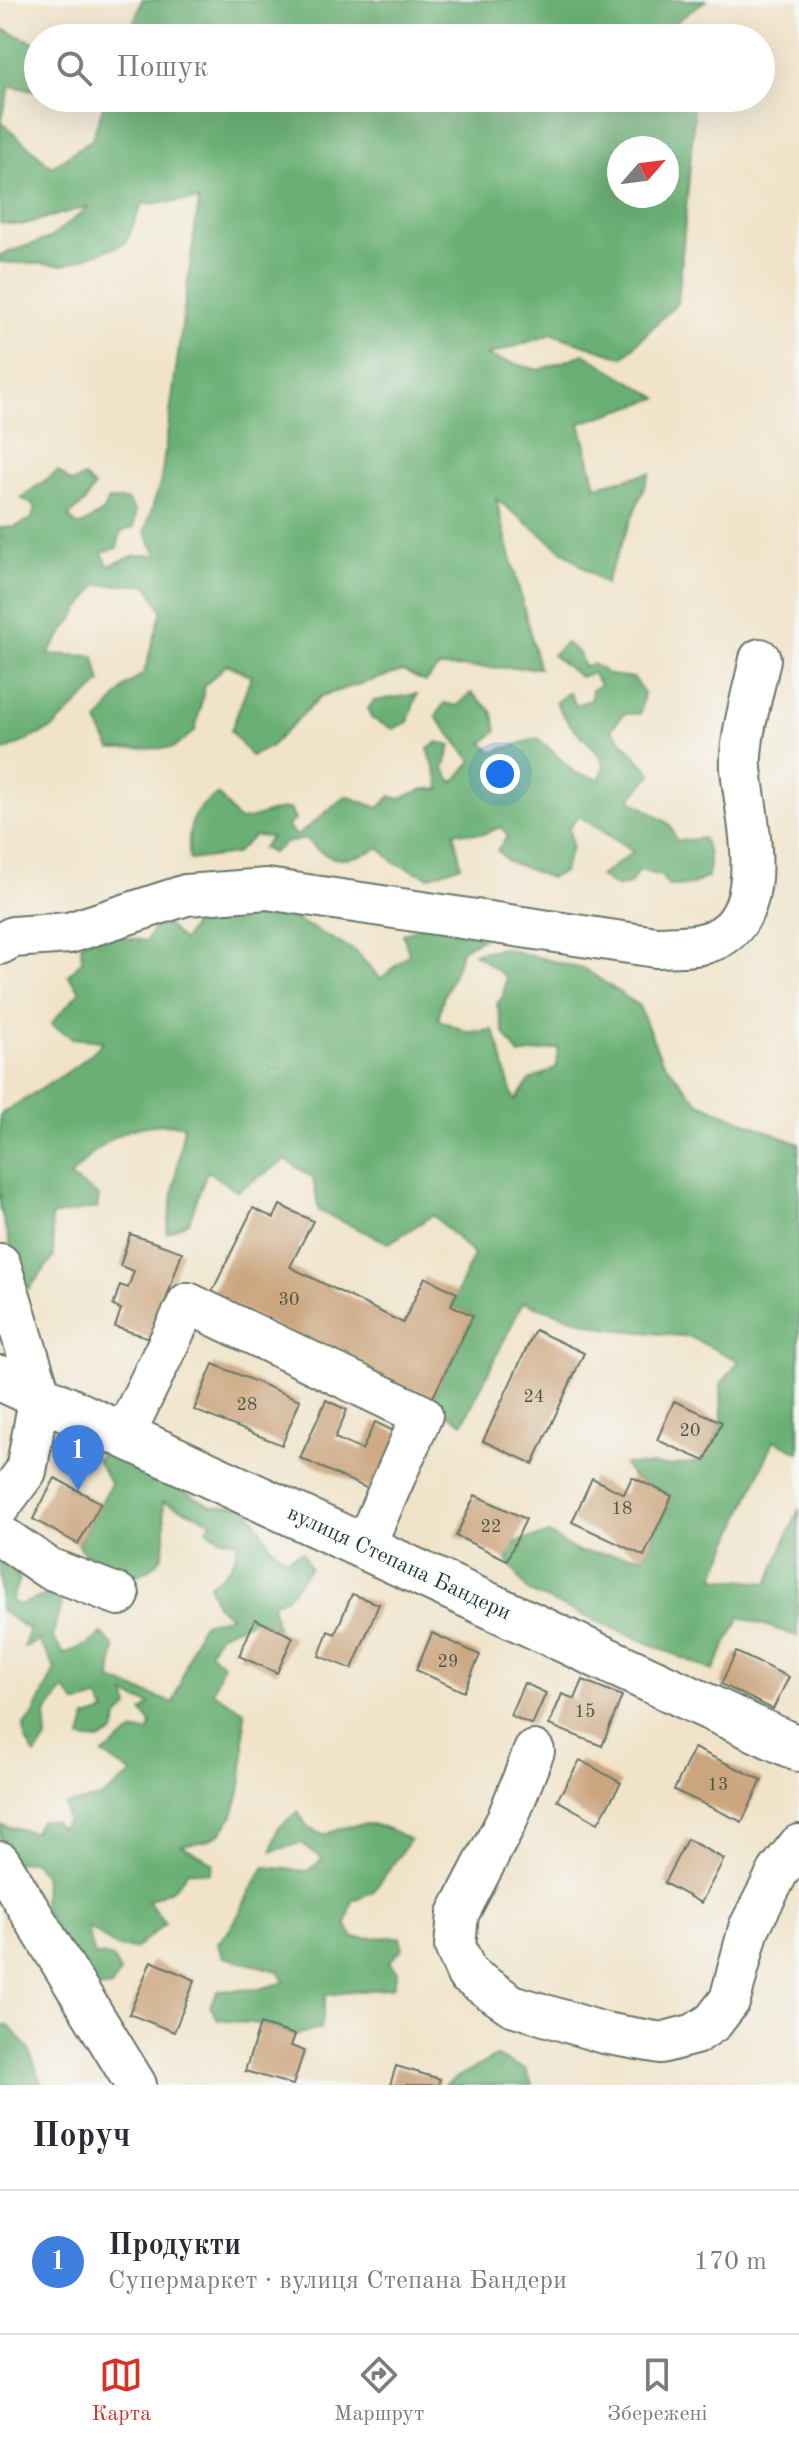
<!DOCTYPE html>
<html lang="uk">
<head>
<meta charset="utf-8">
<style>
  :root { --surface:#fff; --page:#f2f2f3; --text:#2b2b33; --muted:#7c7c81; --line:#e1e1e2; --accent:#d93025 }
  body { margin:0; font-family:"Old Standard TT",serif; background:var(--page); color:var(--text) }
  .compass { position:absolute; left:607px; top:136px; width:72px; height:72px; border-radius:50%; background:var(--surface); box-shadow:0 8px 32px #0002; rotate:62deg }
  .you { position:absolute; left:500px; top:774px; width:28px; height:28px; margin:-20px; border:6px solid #fff; border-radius:50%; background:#1a73e8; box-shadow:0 0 0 12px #1a73e833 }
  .badge { display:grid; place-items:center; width:52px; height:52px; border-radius:50%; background:var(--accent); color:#fff; font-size:26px; font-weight:700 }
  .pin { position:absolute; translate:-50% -66px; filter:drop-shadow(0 2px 4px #0008) }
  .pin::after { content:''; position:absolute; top:42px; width:28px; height:24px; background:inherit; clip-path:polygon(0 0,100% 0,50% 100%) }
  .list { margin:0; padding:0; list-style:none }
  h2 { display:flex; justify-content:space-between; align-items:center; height:104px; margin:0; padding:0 32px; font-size:34px }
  h2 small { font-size:26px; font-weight:400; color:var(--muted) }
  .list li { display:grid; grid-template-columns:52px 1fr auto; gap:24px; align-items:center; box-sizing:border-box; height:144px; padding:0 32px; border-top:2px solid var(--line) }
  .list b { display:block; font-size:30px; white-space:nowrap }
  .list p { margin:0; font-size:26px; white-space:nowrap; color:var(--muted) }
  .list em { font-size:26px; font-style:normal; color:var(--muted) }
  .icon { flex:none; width:44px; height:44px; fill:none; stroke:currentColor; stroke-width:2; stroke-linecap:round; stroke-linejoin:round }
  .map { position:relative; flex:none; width:799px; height:2085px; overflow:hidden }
  .search { position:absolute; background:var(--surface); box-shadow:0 8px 32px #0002; left:24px; right:24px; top:24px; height:88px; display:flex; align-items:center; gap:20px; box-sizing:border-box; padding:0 28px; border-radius:44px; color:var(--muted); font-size:30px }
  .sheet { height:248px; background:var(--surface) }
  nav { display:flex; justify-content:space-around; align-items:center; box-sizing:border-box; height:112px; border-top:2px solid var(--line); background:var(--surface); font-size:22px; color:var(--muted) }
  nav a { display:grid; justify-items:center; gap:4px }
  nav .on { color:var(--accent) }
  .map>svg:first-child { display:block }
  .forest { fill:#6bb074; stroke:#457654; stroke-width:2; fill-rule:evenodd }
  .building { fill:#cba57e }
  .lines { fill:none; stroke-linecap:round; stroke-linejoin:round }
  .minor-casing { stroke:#687768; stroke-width:44 }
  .major-casing { stroke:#687768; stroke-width:48 }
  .minor { stroke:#fff; stroke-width:40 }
  .major { stroke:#fff; stroke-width:44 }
  .labels { text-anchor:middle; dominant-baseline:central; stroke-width:7; stroke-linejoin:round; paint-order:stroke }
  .number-label { font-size:18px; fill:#4a5746 }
  .street-label { font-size:22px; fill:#1f3d34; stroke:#f6f6f2 }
</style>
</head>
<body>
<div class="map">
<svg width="799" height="2085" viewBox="0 0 799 2085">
  <rect width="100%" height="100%" fill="#f6f6f2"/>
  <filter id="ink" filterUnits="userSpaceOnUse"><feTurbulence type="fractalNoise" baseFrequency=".0125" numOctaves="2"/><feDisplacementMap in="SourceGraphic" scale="16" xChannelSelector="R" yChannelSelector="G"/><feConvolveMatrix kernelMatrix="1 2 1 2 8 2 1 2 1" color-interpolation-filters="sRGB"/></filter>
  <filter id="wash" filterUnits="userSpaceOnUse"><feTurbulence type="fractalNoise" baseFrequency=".006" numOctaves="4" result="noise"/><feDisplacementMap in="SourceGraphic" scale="32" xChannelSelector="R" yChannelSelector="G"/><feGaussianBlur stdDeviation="1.8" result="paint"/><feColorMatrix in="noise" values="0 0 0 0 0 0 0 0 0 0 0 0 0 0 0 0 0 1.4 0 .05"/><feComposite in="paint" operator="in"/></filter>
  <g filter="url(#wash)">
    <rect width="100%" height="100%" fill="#f0e3c9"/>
    <!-- forest -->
    <path class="forest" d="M142,0H706L677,21L680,38H128Z
      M0,28L38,44V91L10,86L1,122L52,167L92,139L106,98H691L694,118L678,302L623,357L552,334L486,356L539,370L584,354L658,398L580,423L596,486L650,473L605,584L496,499L539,668L439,667L425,682L403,671L321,696L270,747L251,756L231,731L251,676L227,664L205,685L195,731L173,748L111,749L97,722L126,686L144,673L162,610L147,585H97L48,654L94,656L101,682L53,728L0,753V528L15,527L32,519L35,506L21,498L58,471L72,483L84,477L94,487L84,503L68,517L79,526L103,512L108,500H127L135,512L134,527L121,532L117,548L102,552L108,566L136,555H157L145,531L161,480L199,200L142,204L126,243L65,265L0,262V255L50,238L90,206L21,225L0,223ZM619,148H667V196H619Z
      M566,643L578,652L584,667L593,664L610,675L634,678L644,693L640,714H624L611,729L652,774L630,799L669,824L677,841L703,838L709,856L708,877L692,885L669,886L661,876L639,870L630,884L616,887L600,876L633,852L579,816L569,828L572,846L563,872L550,878L507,861L497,850L508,836L501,827L483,834L454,832L461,865L428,877L394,862L379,848C350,860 330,867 307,839L285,843L272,853L262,848L271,837L254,836L235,854L190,860C186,831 191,809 218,794L238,820C258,820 270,808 290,809L295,820L287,826L297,836L346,796L379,808L391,796L398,799L424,789H441L428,749L438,742L451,745L444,769L453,783L472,761L436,717L444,703L457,706L471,693L492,711L497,730L483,743L493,752L538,738L575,773L600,779L604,764C591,737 568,731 556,702L569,692L575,705L591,700L592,690L600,685L592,673L580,677L552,655Z
      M417,694L408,722L393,729L371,718L368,709L374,701Z
      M263,902L355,951L381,979L409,954L403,934L429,923L483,938L461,950C457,976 439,995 439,1020L468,1032L493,1030C504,1053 504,1077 515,1101L530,1080L556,1068L559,1048L519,1055L504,1033L497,1004L503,996L506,977L474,953L503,948L586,970L639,1006L661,1059L699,1103L799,1144V1452L774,1440L714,1578L768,1583L799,1509L797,1636L740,1617L713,1671L529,1592L507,1560L515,1542L549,1534L578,1552L644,1556L672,1496L632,1477L624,1464L670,1466L705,1461L722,1422L721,1384L739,1361L690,1337L604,1328L523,1302L463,1423L430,1403L473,1316L451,1305L474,1255L433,1215L389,1243L319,1211L313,1178L286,1160L237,1191L207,1171L189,1222L167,1233L184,1125C130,1120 105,1137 70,1177L99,1196L97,1208L51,1216L54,1257L29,1289L20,1284L0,1207V1115C32,1092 80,1070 103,1041L72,1038L51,1024L80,991L68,975L82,961L81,943L105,934L146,941L160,918L183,941L204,907Z
      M107,1450L212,1506L246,1505L271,1546L285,1559L302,1552L310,1568L286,1598L272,1604L278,1630L255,1619L219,1635L209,1652L223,1664L213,1692L244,1711C244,1746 249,1825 208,1840C200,1843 190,1843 182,1845L213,1863L210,1873L188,1871L175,1888L148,1901L165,1923L135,1949L117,1947L87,1927L94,1955L113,1958L120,1973L111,1987L93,1990L43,1909L44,1875L33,1861L8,1864L0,1853V1825L34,1832L40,1820L53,1821L60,1828L67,1821L65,1805L101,1798L132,1774L103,1754L134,1731L149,1732L151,1723L142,1712L150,1704L125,1695L129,1707L118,1717L114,1733L99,1741L81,1739L86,1718L106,1712L98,1698L77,1704L64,1689L45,1715L47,1738L35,1755L25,1738L24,1725L33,1716L55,1669L39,1641L24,1647L29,1630L0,1610V1545L3,1566L20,1577L11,1601L19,1605L57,1591L61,1605L52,1637L64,1654L89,1644L102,1633L114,1647L111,1680L173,1703C180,1689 195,1628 204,1623C212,1619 222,1621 230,1616L216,1605L209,1584C227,1574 237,1563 237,1541L222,1539L207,1530L211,1521L163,1501C169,1566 165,1570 103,1583L78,1544L111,1484L96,1459Z
      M298,1811L308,1828L323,1835C361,1821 374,1818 410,1840L373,1892L353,1900L346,1924L354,1938L400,1937L403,1948L389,1962L397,1971L393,1987L326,1995L321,2029L295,2035L260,2024L218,2020L210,2006L218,1991L259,1989L285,1982L278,1971L223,1957L217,1943C240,1925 246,1891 265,1867L307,1871L323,1859L301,1843L272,1851L278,1828Z
      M0,2026H9L29,2049L42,2085H0Z
      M496,2056L525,2069L533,2085H443Z"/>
    <g id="blocks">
      <!-- building -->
      <path class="building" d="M280,1205L313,1221L290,1267L403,1323L425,1277L457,1293L451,1305L473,1316L430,1403L211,1294L253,1208L274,1218Z
        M130,1234L182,1252L153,1339L115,1327L121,1309L113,1306L120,1285L128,1288L134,1271L120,1266Z
        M535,1330L584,1353L533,1464L483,1441Z
        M213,1364L300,1400L282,1445L194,1410Z
        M326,1400L347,1410L335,1438L362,1450L375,1422L398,1433L373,1491L300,1458Z
        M674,1401L722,1422L705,1461L657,1440Z
        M632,1477L672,1496L644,1556L572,1522L592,1478L624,1494Z
        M55,1478L101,1503L78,1544L33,1519Z
        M475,1495L526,1519L507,1560L456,1536Z
        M352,1594L379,1604L352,1669L319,1656L328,1631L335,1634Z
        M255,1619L293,1637L277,1673L239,1656Z
        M432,1633L480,1655L464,1692L416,1670Z
        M736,1652L789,1677L773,1709L721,1684Z
        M583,1680L622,1696L602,1746L549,1725L562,1694L575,1699Z
        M524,1683L546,1693L532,1725L510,1715Z
        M694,1748L762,1780L742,1822L674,1790Z
        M580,1760L621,1783L598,1823L557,1800Z
        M687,1839L724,1859L701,1903L664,1883Z
        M151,1961L195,1980L174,2032L129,2014Z
        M260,2024L295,2035L291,2046L304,2051L293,2085L245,2071Z
        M396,2066L440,2079L438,2085H390Z"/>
    </g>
  </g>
  <g filter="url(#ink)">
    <use href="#blocks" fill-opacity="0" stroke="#687768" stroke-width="2"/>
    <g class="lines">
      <defs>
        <path id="minor" d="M0,944L13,937L69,933L186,895L267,889L656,947C672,946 691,947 705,943C777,923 745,819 741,768C739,737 754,690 760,659
          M0,1264L40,1394L26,1471L0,1506
          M125,1433L188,1303L422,1415L365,1545
          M0,1535L48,1568L119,1595
          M534,1751L507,1820L458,1914L455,1946L467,1974L512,2005L604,2033L661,2043L695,2034L713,2022L730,2000L749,1928L778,1872L799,1845
          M0,1862L136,2085"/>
        <g id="major">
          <path id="s1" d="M0,1378L799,1749"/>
        </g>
      </defs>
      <!-- minor casing -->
      <use href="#minor" class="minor-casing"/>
      <!-- major casing -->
      <use href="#major" class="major-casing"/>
      <!-- minor -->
      <use href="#minor" class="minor"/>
      <!-- major -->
      <use href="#major" class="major"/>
    </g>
  </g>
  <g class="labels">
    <!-- number labels -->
    <g class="number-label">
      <text x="289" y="1300">30</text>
      <text x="534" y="1397">24</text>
      <text x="247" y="1405">28</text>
      <text x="690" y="1431">20</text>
      <text x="622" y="1509">18</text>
      <text x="491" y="1527">22</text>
      <text x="448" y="1662">29</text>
      <text x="585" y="1712">15</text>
      <text x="718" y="1785">13</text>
    </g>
    <!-- street labels -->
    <g class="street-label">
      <text stroke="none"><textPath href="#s1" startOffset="440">вулиця Степана Бандери</textPath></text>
    </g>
  </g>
</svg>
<svg class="compass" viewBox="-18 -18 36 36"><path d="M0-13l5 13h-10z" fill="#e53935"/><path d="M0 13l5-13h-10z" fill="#7c7c81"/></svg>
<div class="you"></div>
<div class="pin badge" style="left:78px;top:1491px;background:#3f7fe0">1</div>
<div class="search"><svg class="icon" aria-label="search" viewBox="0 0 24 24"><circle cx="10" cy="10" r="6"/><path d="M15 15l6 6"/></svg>Пошук</div>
</div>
<section class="sheet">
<h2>Поруч<small></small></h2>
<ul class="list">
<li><span class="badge" style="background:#3f7fe0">1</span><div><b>Продукти</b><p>Супермаркет · вулиця Степана Бандери</p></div><em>170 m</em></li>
</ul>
</section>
<nav>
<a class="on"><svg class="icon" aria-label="map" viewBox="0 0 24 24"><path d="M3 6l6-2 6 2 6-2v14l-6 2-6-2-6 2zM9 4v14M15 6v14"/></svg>Карта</a>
<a><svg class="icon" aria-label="directions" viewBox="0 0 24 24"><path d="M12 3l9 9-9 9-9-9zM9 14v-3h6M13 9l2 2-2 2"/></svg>Маршрут</a>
<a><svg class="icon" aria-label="saved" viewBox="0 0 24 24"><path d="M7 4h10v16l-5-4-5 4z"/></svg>Збережені</a>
</nav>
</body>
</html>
